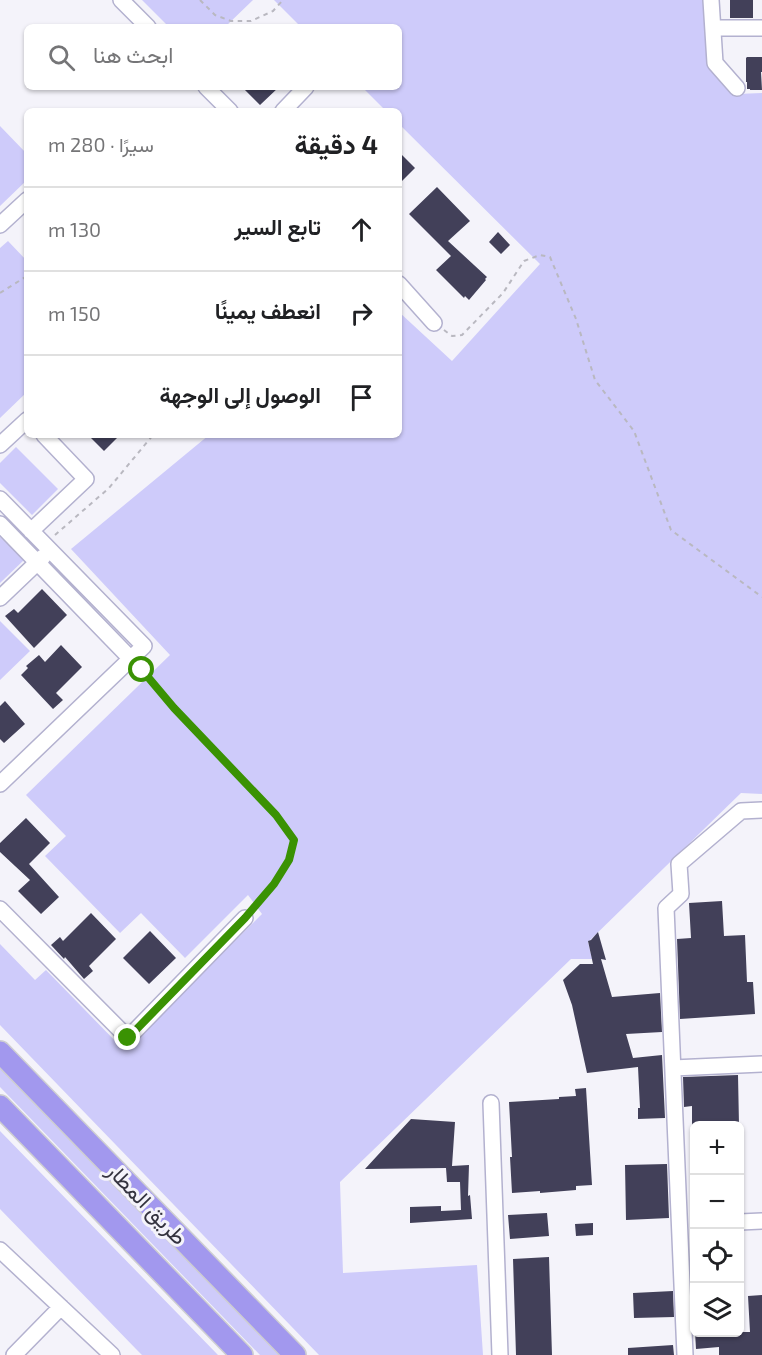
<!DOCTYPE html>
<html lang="ar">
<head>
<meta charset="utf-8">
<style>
  :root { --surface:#fff; --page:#f2f2f2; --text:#202124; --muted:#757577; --line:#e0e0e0 }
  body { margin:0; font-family:"Exo 2",Vazirmatn,sans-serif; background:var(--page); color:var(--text); direction:rtl }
  .controls { position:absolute; right:18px; bottom:18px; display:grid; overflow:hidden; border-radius:9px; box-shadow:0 2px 4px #0004 }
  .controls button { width:54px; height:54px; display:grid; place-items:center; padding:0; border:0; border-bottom:2px solid var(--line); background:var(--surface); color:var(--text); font:30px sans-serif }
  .stop { position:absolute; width:18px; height:18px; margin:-14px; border:4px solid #3a9203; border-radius:50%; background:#fff }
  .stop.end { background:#3a9203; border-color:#fff; box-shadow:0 2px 6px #0008 }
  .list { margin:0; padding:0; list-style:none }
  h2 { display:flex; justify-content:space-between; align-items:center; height:78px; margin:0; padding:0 24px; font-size:26px }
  h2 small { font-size:20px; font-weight:400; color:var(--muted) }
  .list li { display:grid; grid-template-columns:39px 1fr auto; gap:18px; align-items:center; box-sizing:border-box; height:84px; padding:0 24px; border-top:2px solid var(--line) }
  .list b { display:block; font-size:22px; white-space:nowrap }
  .list em { font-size:20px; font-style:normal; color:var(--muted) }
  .icon { flex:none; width:33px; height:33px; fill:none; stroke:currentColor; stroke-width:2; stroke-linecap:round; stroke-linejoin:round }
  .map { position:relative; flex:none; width:762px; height:1355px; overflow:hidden; direction:ltr }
  .search { position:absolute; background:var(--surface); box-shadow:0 2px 4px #0004; left:24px; top:24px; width:378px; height:66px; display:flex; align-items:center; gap:15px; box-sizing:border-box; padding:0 21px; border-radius:9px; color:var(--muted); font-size:22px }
  .panel { position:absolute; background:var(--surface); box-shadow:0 2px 4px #0004; left:24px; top:108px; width:378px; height:330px; border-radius:9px; direction:rtl }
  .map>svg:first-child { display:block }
  .green { fill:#cecbfa }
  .building { fill:#424059 }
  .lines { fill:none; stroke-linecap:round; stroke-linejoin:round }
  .minor-casing { stroke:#b3b1cf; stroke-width:18 }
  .highway-casing { stroke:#ceced1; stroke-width:24 }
  .path { stroke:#b9b8c0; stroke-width:2; stroke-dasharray:4.5 4.5; stroke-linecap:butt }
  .minor { stroke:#fff; stroke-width:15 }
  .highway { stroke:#a298ee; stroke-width:21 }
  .route { stroke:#3a9203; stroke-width:8 }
  .labels { text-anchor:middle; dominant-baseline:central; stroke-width:6; stroke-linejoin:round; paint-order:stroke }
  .street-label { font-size:22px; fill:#34333f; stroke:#f4f3fa }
</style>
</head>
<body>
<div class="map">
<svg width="762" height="1355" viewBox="0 0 762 1355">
  <rect width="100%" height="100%" fill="#f4f3fa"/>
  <!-- green -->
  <path class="green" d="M142,0H253L225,27H169Z
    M274,0H707L712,65L737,94L762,93V794L741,793L588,942L592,959H571L340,1182L343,1273L477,1265L483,1355H319L0,1025V944L35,980L46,970L124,1050L262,914L248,895L185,958L141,913L120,933L45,856L66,836L26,795L170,655L71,549L209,435H399V312L452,361L540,264L399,124V111H386L362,87H399V27H301Z
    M0,126L27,154V180L0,206Z
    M8,241L27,261V392L0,418V248Z
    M16,447L58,489L32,515L0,483V463Z
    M0,537L24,560L0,583Z
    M0,621L30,651L0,680Z
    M0,1066L282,1355H260L0,1087Z
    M0,1131L218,1355H142L136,1349L0,1209Z"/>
  <!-- building -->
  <path class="building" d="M730,0H753V18H730Z
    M747,57H762V72H761L762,90H750V89H747V82H746V58Z
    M242,87H279L260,105Z
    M399,152L415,168L399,184Z
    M437,187L470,221L448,241L487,277L485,279L486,280L469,300L465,296L464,298L436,270L451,256L409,214Z
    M498,232L510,245L501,254L489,242Z
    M88,435H120L104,451Z
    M42,589L67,615L34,648L5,616L14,609L18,613Z
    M61,645L82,667L56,693L63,700L53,709L21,675L28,668L26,666L39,655L45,662Z
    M5,701L25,724L4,743L0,739V706Z
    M26,818L50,843L29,864L59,897L41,914L18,891L30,880L0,852V843Z
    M722,901L724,936L745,935L747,982H753L755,1014L680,1019L677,939L691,938L689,903Z
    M91,913L116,939L89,966L93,971L84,979L65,957L64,959L51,945L60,937L63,941Z
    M150,931L176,958L149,984L123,958Z
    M598,932L606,960L601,959L612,997L660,993L662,1032L626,1034L633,1058L662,1055L665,1118L638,1119V1108H640L638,1067L587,1073L572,1005L563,980L580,964H593L588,941L591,940Z
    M738,1075L739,1125H692V1106L684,1107L683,1077Z
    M586,1088L592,1185L576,1186V1190L540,1193V1191L512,1193L510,1157H512L509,1102L559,1099V1097L576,1096L575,1089Z
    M411,1119L455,1122L452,1166L469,1165L468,1196L470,1195L472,1219L410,1223V1207L441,1206V1211L461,1210L460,1182H447L446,1168L365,1169Z
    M667,1164L669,1218L626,1220L625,1165Z
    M547,1213L549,1236L510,1239L508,1215Z
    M593,1223V1235L576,1236L575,1224Z
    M549,1257L552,1355H516L513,1259Z
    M673,1291L674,1317L634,1318L633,1293Z
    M762,1295V1355H719V1347L696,1349L695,1332H750L748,1296Z
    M673,1345L674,1355H628V1348Z"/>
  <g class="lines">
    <defs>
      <path id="minor" d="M121,0L148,27
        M711,0L715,63L737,88
        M713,28H762
        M206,87L230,111
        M283,111L306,87
        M0,225L27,200
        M399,284L434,323
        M0,445L27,420
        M0,499L144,646L0,784
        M0,524L131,659
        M31,531L86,479L44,435
        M0,598L43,557
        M0,909L128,1038L245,918
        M673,1068L762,1064
        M491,1103L500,1355
        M740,1222L762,1221
        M0,1250L112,1355
        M14,1355L61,1307
        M685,1355L666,908L681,894L679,864L741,811L762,810"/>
      <path id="highway" d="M0,1052L295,1355
        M0,1106L242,1355"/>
    </defs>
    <!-- minor casing -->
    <use href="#minor" class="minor-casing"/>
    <!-- highway casing -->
    <use href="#highway" class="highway-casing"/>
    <!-- path -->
    <path class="path" d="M200,0L215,15L231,21H251L273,11L283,0
      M0,293L27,276
      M444,330L452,336L462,335L503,293L524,261L540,255L550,257L576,319L595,380L634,431L671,530L762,597
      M55,535L109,488L153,435
      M140,668L174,708L276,815L294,840L289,860L274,884L253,909"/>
    <!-- minor -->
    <use href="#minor" class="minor"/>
    <!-- highway -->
    <use href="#highway" class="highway"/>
  </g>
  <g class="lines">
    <!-- route -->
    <path class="route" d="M128,1038L245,918L274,884L289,860L294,840L276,815L174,708L142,670"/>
  </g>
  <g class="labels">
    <!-- street labels -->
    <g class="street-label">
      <text transform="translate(148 1203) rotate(46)">طريق المطار</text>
    </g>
  </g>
</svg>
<div class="controls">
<button>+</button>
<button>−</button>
<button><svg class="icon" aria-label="locate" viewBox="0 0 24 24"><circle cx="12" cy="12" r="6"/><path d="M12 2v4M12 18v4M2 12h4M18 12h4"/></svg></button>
<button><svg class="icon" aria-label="layers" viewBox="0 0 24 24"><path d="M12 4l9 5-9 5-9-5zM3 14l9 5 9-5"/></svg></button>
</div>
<div class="stop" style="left:142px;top:670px"></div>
<div class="stop end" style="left:128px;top:1038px"></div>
<div class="search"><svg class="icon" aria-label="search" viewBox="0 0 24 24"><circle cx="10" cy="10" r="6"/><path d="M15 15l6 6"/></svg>ابحث هنا</div>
<section class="panel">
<h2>4 دقيقة<small>سيرًا · 280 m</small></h2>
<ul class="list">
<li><svg class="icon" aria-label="ahead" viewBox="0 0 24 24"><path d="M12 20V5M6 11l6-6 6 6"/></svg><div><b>تابع السير</b></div><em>130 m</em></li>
<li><svg class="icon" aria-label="right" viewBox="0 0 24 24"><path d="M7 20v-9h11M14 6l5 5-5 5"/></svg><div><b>انعطف يمينًا</b></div><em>150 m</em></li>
<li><svg class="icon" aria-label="arrive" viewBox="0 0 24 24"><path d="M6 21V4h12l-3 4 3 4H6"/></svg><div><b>الوصول إلى الوجهة</b></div></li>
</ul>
</section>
</div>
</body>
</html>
